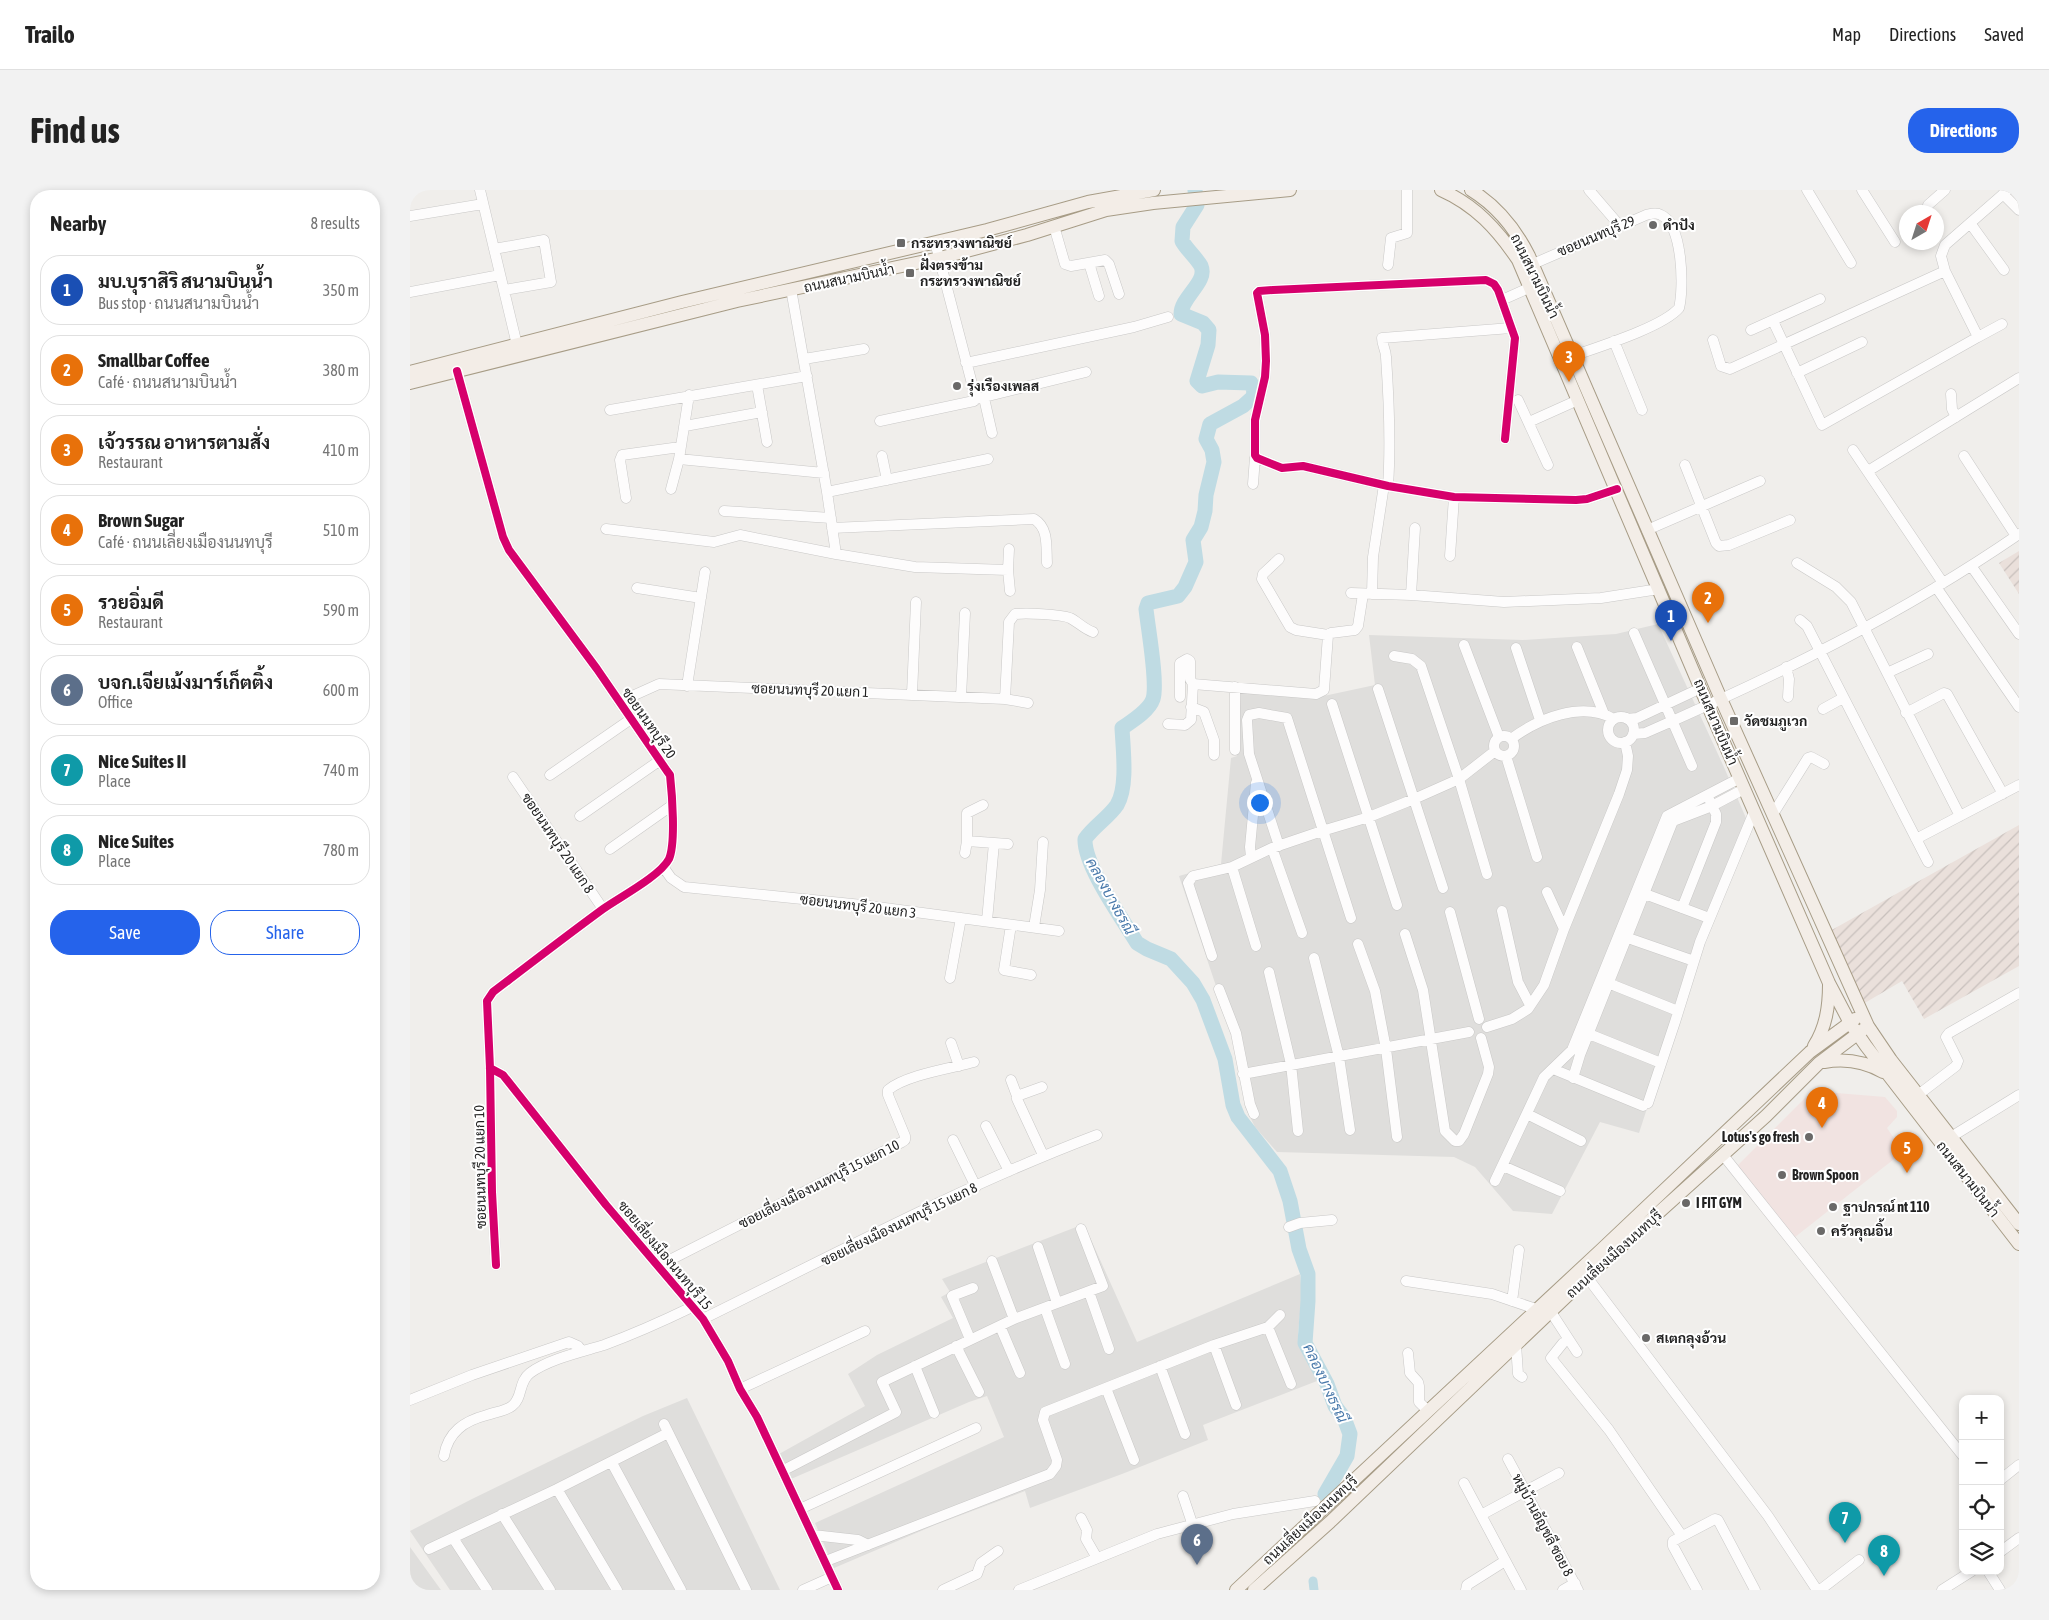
<!DOCTYPE html>
<html lang="en">
<head>
<meta charset="utf-8">
<style>
  :root { --surface:#fff; --page:#f2f2f2; --text:#222; --muted:#767676; --line:#e0e0e0; --accent:#2563eb }
  body { margin:0; font-family:"Asap Condensed",Sarabun,sans-serif; background:var(--page); color:var(--text) }
  .controls { position:absolute; right:15px; bottom:15px; display:grid; overflow:hidden; border-radius:10px; box-shadow:0 2px 8px #0003 }
  .controls button { width:45px; height:45px; display:grid; place-items:center; padding:0; border:0; border-bottom:1px solid var(--line); background:var(--surface); color:var(--text); font:25px sans-serif }
  .compass { position:absolute; left:1489px; top:15px; width:45px; height:45px; border-radius:50%; background:var(--surface); box-shadow:0 2px 8px #0003; rotate:39deg }
  .you { position:absolute; left:849px; top:612px; width:18px; height:18px; margin:-12px; border:4px solid #fff; border-radius:50%; background:#1a73e8; box-shadow:0 0 0 8px #1a73e833 }
  .badge { display:grid; place-items:center; width:32px; height:32px; border-radius:50%; background:var(--accent); color:#fff; font-size:16px; font-weight:700 }
  .pin { position:absolute; translate:-50% -41px; filter:drop-shadow(0 1px 2px #0008) }
  .pin::after { content:''; position:absolute; top:26px; width:18px; height:15px; background:inherit; clip-path:polygon(0 0,100% 0,50% 100%) }
  .list { margin:0; padding:0; list-style:none }
  h2 { display:flex; justify-content:space-between; align-items:center; height:65px; margin:0; padding:0 20px; font-size:21px }
  h2 small { font-size:16px; font-weight:400; color:var(--muted) }
  .list li { display:grid; grid-template-columns:32px 1fr auto; gap:15px; align-items:center; box-sizing:border-box; height:70px; margin:0 10px 10px; padding:0 10px; border:1px solid var(--line); border-radius:20px }
  .list b { display:block; font-size:19px; white-space:nowrap }
  .list p { margin:0; font-size:16px; white-space:nowrap; color:var(--muted) }
  .list em { font-size:16px; font-style:normal; color:var(--muted) }
  .actions { display:flex; gap:10px; padding:15px 20px }
  .actions a { flex:1; padding:11px 0; border:1px solid var(--accent); border-radius:20px; text-align:center; font-size:18px; color:var(--accent) }
  .actions .main { background:var(--accent); color:#fff }
  .icon { flex:none; width:28px; height:28px; fill:none; stroke:currentColor; stroke-width:2; stroke-linecap:round; stroke-linejoin:round }
  .map { position:relative; flex:none; width:1609px; height:1400px; overflow:hidden; border-radius:20px }
  header { display:flex; align-items:center; gap:30px; box-sizing:border-box; height:70px; padding:0 25px; background:var(--surface); border-bottom:1px solid var(--line) }
  header strong { font-size:24px }
  nav { display:flex; gap:28px; margin-inline-start:auto; font-size:18px }
  .intro { display:flex; align-items:center; justify-content:space-between; box-sizing:border-box; height:120px; padding:0 30px }
  h1 { margin:0; font-size:35px }
  .button { padding:12px 22px; border-radius:20px; background:var(--accent); color:#fff; font-size:18px; font-weight:700 }
  main { display:flex; gap:30px; padding:0 30px }
  aside { flex:1; background:var(--surface); border-radius:20px; box-shadow:0 2px 8px #0003 }
  .map>svg:first-child { display:block }
  .residential { fill:#dfdedc }
  .commercial { fill:#f1e3e1 }
  .military { fill:url(#military-furrows) }
  .lines { fill:none; stroke-linecap:round; stroke-linejoin:round }
  .canal { stroke:#bfdbe3; stroke-width:9 }
  .river { stroke:#bfdbe3; stroke-width:15 }
  .minor-casing { stroke:#c9c8c7; stroke-width:11 }
  .major-casing { stroke:#a79c86; stroke-width:14 }
  .minor { stroke:#fdfcfc; stroke-width:10 }
  .major { stroke:#f3ede7; stroke-width:12 }
  .cycleway-casing { stroke:#fff; stroke-width:11 }
  .cycleway { stroke:#d6006c; stroke-width:8 }
  .poi-dot { fill:#6a6968; stroke:#fff; stroke-width:2 }
  .labels { text-anchor:middle; dominant-baseline:central; stroke-width:4; stroke-linejoin:round; paint-order:stroke }
  .poi-label { font-size:14px; font-weight:bold; fill:#222; stroke:#fff; text-anchor:start }
  .street-label { font-size:14px; fill:#222; stroke:#fff }
  .water-label { font-size:15px; font-style:italic; fill:#4a7aab; stroke:#fff }
</style>
</head>
<body>
<header>
<strong>Trailo</strong>
<nav><a>Map</a><a>Directions</a><a>Saved</a></nav>
</header>
<div class="intro"><h1>Find us</h1><a class="button">Directions</a></div>
<main>
<aside>
<h2>Nearby<small>8 results</small></h2>
<ul class="list">
<li><span class="badge" style="background:#1a4fb4">1</span><div><b>มบ.บุราสิริ สนามบินน้ำ</b><p>Bus stop · ถนนสนามบินน้ำ</p></div><em>350 m</em></li>
<li><span class="badge" style="background:#e8710a">2</span><div><b>Smallbar Coffee</b><p>Café · ถนนสนามบินน้ำ</p></div><em>380 m</em></li>
<li><span class="badge" style="background:#e8710a">3</span><div><b>เจ้วรรณ อาหารตามสั่ง</b><p>Restaurant</p></div><em>410 m</em></li>
<li><span class="badge" style="background:#e8710a">4</span><div><b>Brown Sugar</b><p>Café · ถนนเลี่ยงเมืองนนทบุรี</p></div><em>510 m</em></li>
<li><span class="badge" style="background:#e8710a">5</span><div><b>รวยอิ่มดี</b><p>Restaurant</p></div><em>590 m</em></li>
<li><span class="badge" style="background:#5c6f8a">6</span><div><b>บจก.เจียเม้งมาร์เก็ตติ้ง</b><p>Office</p></div><em>600 m</em></li>
<li><span class="badge" style="background:#0f9aa8">7</span><div><b>Nice Suites II</b><p>Place</p></div><em>740 m</em></li>
<li><span class="badge" style="background:#0f9aa8">8</span><div><b>Nice Suites</b><p>Place</p></div><em>780 m</em></li>
</ul>
<div class="actions"><a class="main">Save</a><a>Share</a></div>
</aside>
<div class="map">
<svg width="1609" height="1400" viewBox="0 0 1609 1400">
  <defs>
    <pattern id="military-furrows" width="10" height="10" patternUnits="userSpaceOnUse" patternTransform="scale(1.25)"><rect width="10" height="10" fill="#eae0db"/><path d="M-1 1l2-2M0 10L10 0M9 11l2-2" fill="none" stroke="#c8c0bc"/></pattern>
  </defs>
  <rect width="100%" height="100%" fill="#f0eeeb"/>
  <!-- residential -->
  <path class="residential" d="M1248,434L1313,575L1339,635L1299,728L1229,943L1190,932L1142,1024L1103,1021L1065,977L1044,967L867,962L845,937L835,917L830,855L805,793L769,686L811,674L821,568L827,566L831,501L909,507L965,495L959,445L1113,450L1206,444Z
    M674,1034L727,1152L890,1084L892,1105L888,1143L907,1191L793,1235L798,1250L712,1284L620,1318L615,1301L525,1335L424,1378L405,1333L594,1247L577,1206L559,1212L381,1289L369,1264L455,1216L438,1184L467,1165L543,1128L531,1107L540,1102L532,1089Z
    M277,1208L370,1400H40L0,1341L62,1309L233,1226Z
    M0,1357L31,1400H0Z"/>
  <!-- commercial -->
  <path class="commercial" d="M1402,901L1475,907L1487,921V927L1477,938L1493,962L1380,1051L1324,979Z"/>
  <!-- military -->
  <path class="military" d="M1609,361V404L1589,373Z
    M1609,635V776L1514,829L1492,791L1453,814L1420,741Z"/>
  <g class="lines">
    <!-- canal -->
    <path class="canal" d="M903,1391L904,1400"/>
    <!-- river -->
    <path class="river" d="M785,0L787,15L773,37L772,51C777,60 786,67 791,76C798,92 771,107 771,124L793,133L799,140L798,155L787,191L792,196L808,192L841,193L844,201L843,207L833,216L800,234L796,249L802,260L804,272L796,305L795,321L791,337L783,350L786,372L775,397L768,406L738,413L736,419C738,438 748,493 743,509C739,521 722,531 712,538C713,559 718,597 707,615C698,628 684,636 675,649C674,676 712,728 727,753L737,759L761,769L783,793L793,810L815,869L823,915L828,927L870,981L880,1011L889,1059L898,1084V1111L895,1153L917,1194L925,1216L934,1228L940,1244L937,1266L915,1304"/>
    <defs>
      <path id="minor" d="M70,0L107,155
        M1179,0L1210,36
        M1397,0L1441,73
        M1452,0L1485,52
        M1593,4L1609,20
        M1518,15L1535,0
        M0,26L73,14
        M1560,33L1594,80
        M644,36L655,74L661,76L695,70L699,74L709,104
        M525,52L566,209
        M84,59L134,50L141,92L94,100
        M679,73L689,106
        M1123,74L1236,25C1241,24 1246,22 1251,25C1273,34 1274,99 1269,118C1253,137 1188,157 1163,166
        M978,75L981,48L997,43V0
        M381,99L417,302L426,364
        M0,102L90,85
        M1092,110L1121,97
        M1363,131L1412,235L1568,147L1535,81
        M1341,140L1410,109
        M1568,147L1592,134
        M1303,150L1311,176L1320,179L1535,81L1531,66L1535,55L1598,0
        M1204,151L1232,220
        M394,169L454,159
        M556,173L724,137L758,127
        M47,181L93,347L99,360L187,479L257,581L260,585C262,603 266,653 259,669C250,686 210,707 193,719C156,746 120,774 83,802L77,811L80,878L82,1002L86,1075
        M1387,183L1452,152
        M347,195L357,252
        M1541,204L1542,219L1546,227
        M574,208L582,243
        M1108,210L1138,275
        M200,220L397,186
        M470,231L564,211L566,209L676,182
        M1119,232L1168,210
        M275,236L352,222
        M1095,249L1105,148L1088,100L1084,94L1076,90L863,100L849,101L847,103L855,145L856,171L855,187L845,230V265L847,268L872,278L893,276L978,296L1044,307L1166,310L1177,309L1207,299
        M1443,260L1533,393
        M472,266L477,290
        M1554,266L1606,346
        M269,269L414,283
        M1275,275L1306,353L1309,356L1319,355L1380,330
        M1458,281L1609,188
        M843,294L845,267
        M978,296C981,253 979,210 976,167C976,160 972,155 972,148L1101,138
        M261,299L269,269L279,205
        M417,302L578,269
        M216,308L210,270L212,265L270,257
        M314,321L421,328
        M422,338L624,329C639,338 636,357 637,373
        M196,339L304,352L330,345L426,364L505,377L598,380L599,359
        M1237,340L1350,291
        M1040,366L1044,307
        M869,369L853,384L852,389L880,437L886,440L918,445
        M1387,373L1426,397L1441,412L1550,626
        M1562,377L1609,444
        M598,380L600,401
        M1526,397L1609,517
        M227,398L291,408
        M941,403L1001,405L1094,412L1191,408L1249,399
        M962,404L963,367L974,295
        M1001,405L1005,338
        M1390,430L1397,436L1518,672
        M1224,443L1282,576
        M1054,455L1089,547
        M1167,457L1194,524
        M1106,458L1130,530
        M984,466L1002,469L1011,476L1049,589L1077,684
        M1376,477L1379,489L1378,507
        M1477,483L1518,464
        M277,496L295,382
        M968,499L1033,698
        M502,504L506,412
        M551,507L555,423
        M770,507V473L777,469L780,471V489L783,494L906,504L914,500L918,445L921,443L945,440L948,436L953,404
        M595,509L599,432L605,424C616,423 650,424 660,428C668,432 674,439 683,442
        M209,512L249,494L595,509L618,513
        M922,514L987,715
        M781,517L794,522L804,550V565
        M1413,519L1433,508
        M1496,523L1534,503L1537,504L1593,604
        M1198 540a13 13 0 1 1 26 0a13 13 0 1 1-26 0Z
        M1217,529L1227,528L1291,498
        M758,534L775,535L781,530L783,494
        M1223,544L1235,543C1364,487 1493,424 1609,344
        M1084 556a10 10 0 1 1 20 0a10 10 0 1 1-20 0Z
        M1101,549C1129,528 1172,511 1204,529
        M825,560V497
        M1096,566L1127,667
        M140,585L221,529
        M103,587L193,719
        M1363,624L1398,568L1401,567L1414,574
        M170,626L249,571
        M1506,649L1609,595
        M557,651V623L573,615
        M869,656L839,564L837,530L839,525L849,523L877,528L941,728
        M862,658L892,743
        M200,659L261,616
        M555,663L557,651L598,654
        M841,667L840,657L846,593
        M822,677L846,756
        M254,678L261,688L274,697L452,715L649,741
        M1137,702L1154,739
        M1235,704L1299,728
        M1272,718L1306,632V624L1300,611
        M1092,721L1108,792L1120,815
        M1040,722L1069,829
        M577,731L584,653
        M601,735L594,780L621,785
        M624,737L630,700L633,652
        M995,744L1013,800L1035,941L1045,951H1049L1054,944L1078,884L1079,877L1071,848
        M1218,748L1284,771
        M948,754L965,801L976,859L987,947
        M802,766L778,693L783,686L822,677L862,658L912,641L959,627L1004,609L1049,589L1085,561
        M904,768L929,867L940,940
        M859,782L881,874L888,941
        M540,788L551,728
        M1193,791L1268,821
        M809,799L826,843L840,914L844,924
        M1077,837L1102,829L1118,819L1134,795L1154,739L1209,604L1217,580L1218,566L1215,552
        M1179,844L1251,873
        M541,853L549,876
        M80,878L93,885L196,1015L293,1129L318,1171L330,1199L347,1227L428,1400
        M1143,879L1233,916
        M833,884L1059,842
        M1163,888L1170,865L1263,631L1302,616L1334,599
        M601,890L607,906
        M632,897L607,906V909L633,965
        M1508,905L1546,876L1548,871L1536,847L1539,843L1609,803
        M1238,913L1265,832L1290,752L1344,622
        M1117,924L1171,951
        M576,936L599,981
        M1541,947L1609,905
        M543,950L566,997
        M1313,965L1553,1266
        M1093,976L1150,1001
        M1085,991L1134,887L1162,860L1257,626L1330,588
        M879,1037L890,1033L922,1030
        M628,1057L647,1113
        M582,1071L604,1129
        M248,1076L492,952L495,950V946L478,905V900C495,885 542,878 564,872
        M1177,1087L1358,1326L1407,1400
        M996,1091L1082,1104L1126,1119
        M679,1102L699,1159
        M1102,1111L1109,1060
        M635,1118L655,1174
        M1141,1122L1167,1162
        M293,1129C423,1065 552,996 687,945
        M590,1136L610,1183
        M858,1137L870,1125
        M560,1149L542,1106L563,1098
        M1153,1153L1141,1168L1199,1240L1272,1346
        M1106,1154L1108,1184L1112,1187
        M804,1155L826,1215
        M546,1156L569,1202
        M998,1163L1000,1183L1008,1192L1009,1196V1212L1018,1221
        M505,1176L524,1223
        M750,1176L775,1244
        M696,1198L724,1270
        M330,1199L455,1141
        M0,1210L62,1185L159,1152L168,1156L172,1161
        M254,1234L336,1400
        M34,1266C38,1242 54,1231 77,1225C85,1222 96,1221 102,1216C113,1208 108,1192 120,1183C139,1169 171,1162 194,1155C224,1144 253,1131 282,1117
        M1098,1269L1168,1400
        M202,1273L271,1400
        M372,1281L486,1222L472,1192L604,1129L693,1096L671,1039
        M1590,1290L1609,1275
        M1054,1293L1111,1400
        M147,1299L207,1400
        M773,1306L782,1333
        M390,1319L566,1238
        M92,1324L140,1400
        M1071,1325L1149,1283
        M671,1328L677,1340L676,1349L687,1368
        M403,1345L448,1350L458,1355
        M43,1348L77,1400
        M19,1359L147,1299L258,1243
        M1590,1362L1609,1348
        M416,1371L640,1284L646,1276L647,1270L633,1230L635,1222L804,1155L858,1137L881,1194
        M1578,1381L1590,1400
        M393,1400L422,1387
        M533,1400L567,1384L571,1373L588,1361
        M609,1400L747,1344L823,1324L905,1311
        M1056,1400L1057,1395L1095,1371
        M1153,1400L1165,1393
        M1287,1400L1263,1356V1351L1305,1329L1308,1330L1345,1400
        M1410,1400L1449,1370
        M1532,1400L1562,1381"/>
      <path id="major" d="M1031,0C1065,15 1087,39 1108,70L1298,516L1419,793L1440,833L1456,856L1609,1054
        M1061,0C1087,16 1105,38 1119,66L1311,509L1458,836L1481,870L1609,1034
        M0,182L272,112L577,40L678,12L744,0
        M0,193L327,111L530,68L617,45L696,20L743,13L880,0
        M1404,856C1416,837 1419,817 1419,794
        M1414,872C1436,868 1454,871 1473,882
        M826,1400L1192,1059L1400,862L1445,829
        M844,1400L920,1332L1177,1087L1356,926L1409,873L1454,839"/>
    </defs>
    <!-- minor casing -->
    <use href="#minor" class="minor-casing"/>
    <!-- major casing -->
    <use href="#major" class="major-casing"/>
    <!-- minor -->
    <use href="#minor" class="minor"/>
    <!-- major -->
    <use href="#major" class="major"/>
    <defs>
      <path id="cycleway" d="M47,181L93,347L99,360L187,479L257,581L260,585C262,603 266,653 259,669C250,686 210,707 193,719C156,746 120,774 83,802L77,811L80,878L82,1002L86,1075
        M1095,249L1105,148L1088,100L1084,94L1076,90L863,100L849,101L847,103L855,145L856,171L855,187L845,230V265L847,268L872,278L893,276L978,296L1044,307L1166,310L1177,309L1207,299
        M80,878L93,885L196,1015L293,1129L318,1171L330,1199L347,1227L428,1400"/>
    </defs>
    <!-- cycleway casing -->
    <use href="#cycleway" class="cycleway-casing"/>
    <!-- cycleway -->
    <use href="#cycleway" class="cycleway"/>
  </g>
  <!-- markers -->
  <g class="poi-dot">
    <circle cx="1243" cy="35" r="5"/>
    <rect x="486" y="48" width="10" height="10" rx="2.5"/>
    <rect x="495" y="78" width="10" height="10" rx="2.5"/>
    <circle cx="547" cy="196" r="5"/>
    <rect x="1319" y="526" width="10" height="10" rx="2.5"/>
    <circle cx="1399" cy="947" r="5"/>
    <circle cx="1372" cy="985" r="5"/>
    <circle cx="1276" cy="1013" r="5"/>
    <circle cx="1423" cy="1017" r="5"/>
    <circle cx="1411" cy="1041" r="5"/>
    <circle cx="1236" cy="1148" r="5"/>
  </g>
  <g class="labels">
    <!-- poi labels -->
    <g class="poi-label">
      <text x="1253" y="35">ดำปัง</text>
      <text x="501" y="53">กระทรวงพาณิชย์</text>
      <text x="510" y="75">ฝั่งตรงข้าม<tspan x="510" dy="16">กระทรวงพาณิชย์</tspan></text>
      <text x="557" y="196">รุ่งเรืองเพลส</text>
      <text x="1334" y="531">วัดชมภูเวก</text>
      <text x="1389" y="947" text-anchor="end">Lotus's go fresh</text>
      <text x="1382" y="985">Brown Spoon</text>
      <text x="1286" y="1013">I FIT GYM</text>
      <text x="1433" y="1017">ฐาปกรณ์ nt 110</text>
      <text x="1421" y="1041">ครัวคุณอิ้น</text>
      <text x="1246" y="1148">สเตกลุงอ้วน</text>
    </g>
    <!-- street labels -->
    <g class="street-label">
      <text transform="translate(1186 46) rotate(-23)">ซอยนนทบุรี 29</text>
      <text transform="translate(1125 86) rotate(64)">ถนนสนามบินน้ำ</text>
      <text transform="translate(439 88) rotate(-12)">ถนนสนามบินน้ำ</text>
      <text transform="translate(400 500) rotate(2)">ซอยนนทบุรี 20 แยก 1</text>
      <text transform="translate(1306 532) rotate(67)">ถนนสนามบินน้ำ</text>
      <text transform="translate(239 533) rotate(55)">ซอยนนทบุรี 20</text>
      <text transform="translate(148 653) rotate(56)">ซอยนนทบุรี 20 แยก 8</text>
      <text transform="translate(448 716) rotate(7)">ซอยนนทบุรี 20 แยก 3</text>
      <text transform="translate(70 977) rotate(-91)">ซอยนนทบุรี 20 แยก 10</text>
      <text transform="translate(1558 989) rotate(52)">ถนนสนามบินน้ำ</text>
      <text transform="translate(409 994) rotate(-27)">ซอยเลี่ยงเมืองนนทบุรี 15 แยก 10</text>
      <text transform="translate(489 1034) rotate(-26)">ซอยเลี่ยงเมืองนนทบุรี 15 แยก 8</text>
      <text transform="translate(1204 1064) rotate(-42)">ถนนเลี่ยงเมืองนนทบุรี</text>
      <text transform="translate(255 1065) rotate(50)">ซอยเลี่ยงเมืองนนทบุรี 15</text>
      <text transform="translate(900 1330) rotate(-43)">ถนนเลี่ยงเมืองนนทบุรี</text>
      <text transform="translate(1133 1335) rotate(62)">หมู่บ้านอัญชลี ซอย 8</text>
    </g>
    <!-- water labels -->
    <g class="water-label">
      <text transform="translate(701 706) rotate(61)">คลองบางธรณี</text>
      <text transform="translate(916 1193) rotate(65)">คลองบางธรณี</text>
    </g>
  </g>
</svg>
<div class="controls">
<button>+</button>
<button>−</button>
<button><svg class="icon" aria-label="locate" viewBox="0 0 24 24"><circle cx="12" cy="12" r="6"/><path d="M12 2v4M12 18v4M2 12h4M18 12h4"/></svg></button>
<button><svg class="icon" aria-label="layers" viewBox="0 0 24 24"><path d="M12 4l9 5-9 5-9-5zM3 14l9 5 9-5"/></svg></button>
</div>
<svg class="compass" viewBox="-18 -18 36 36"><path d="M0-13l5 13h-10z" fill="#e53935"/><path d="M0 13l5-13h-10z" fill="#767676"/></svg>
<div class="you"></div>
<div class="pin badge" style="left:1261px;top:451px;background:#1a4fb4">1</div>
<div class="pin badge" style="left:1298px;top:433px;background:#e8710a">2</div>
<div class="pin badge" style="left:1159px;top:192px;background:#e8710a">3</div>
<div class="pin badge" style="left:1412px;top:938px;background:#e8710a">4</div>
<div class="pin badge" style="left:1497px;top:983px;background:#e8710a">5</div>
<div class="pin badge" style="left:787px;top:1375px;background:#5c6f8a">6</div>
<div class="pin badge" style="left:1435px;top:1353px;background:#0f9aa8">7</div>
<div class="pin badge" style="left:1474px;top:1386px;background:#0f9aa8">8</div>
</div>
</main>
</body>
</html>
